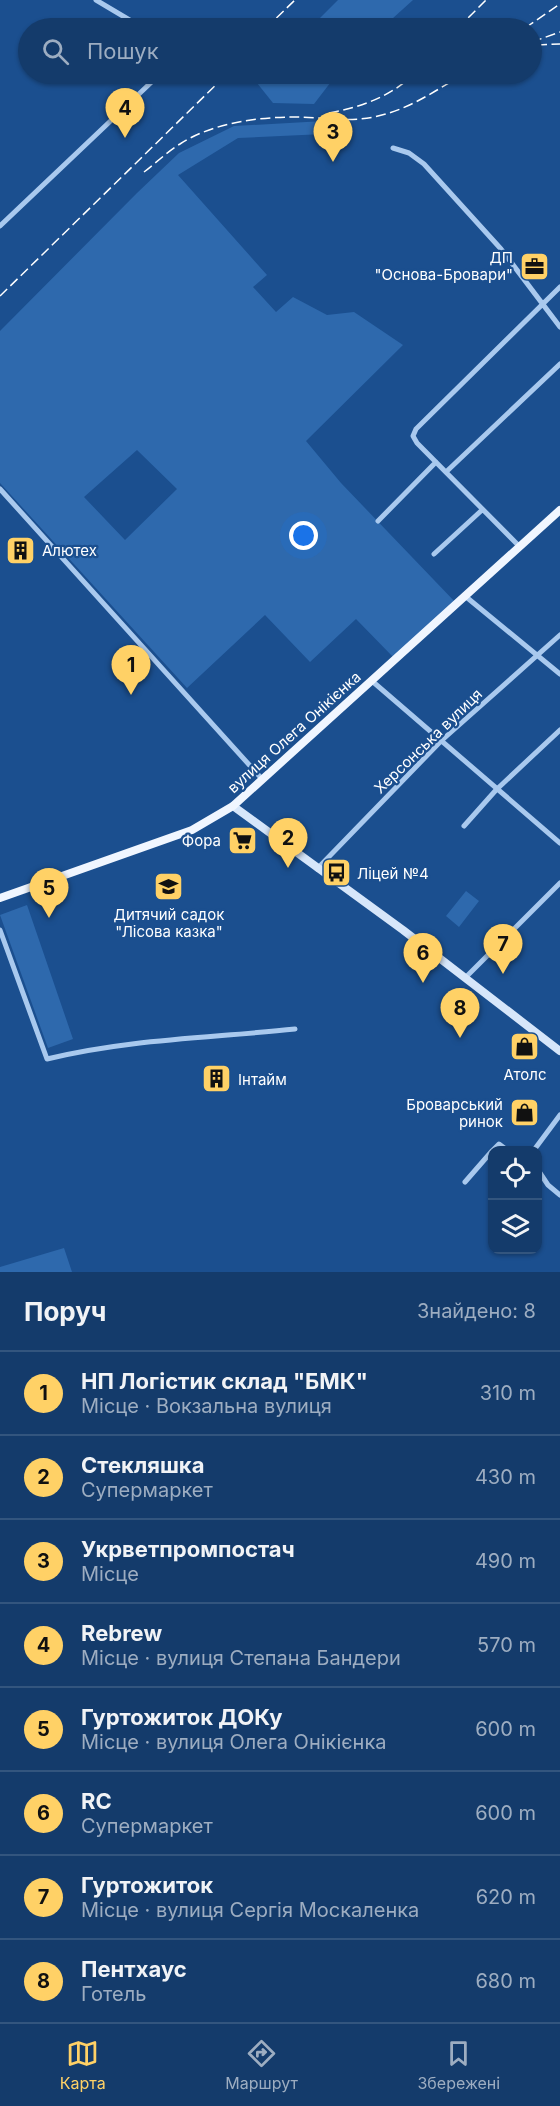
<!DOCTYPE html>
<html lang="uk">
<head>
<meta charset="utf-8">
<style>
  :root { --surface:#143b6b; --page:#214673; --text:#f1f3f6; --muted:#9dadc1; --line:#33557e; --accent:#ffd166 }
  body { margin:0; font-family:Inter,sans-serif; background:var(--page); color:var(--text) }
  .controls { position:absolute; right:18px; bottom:18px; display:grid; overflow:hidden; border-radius:12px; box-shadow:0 2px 4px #0004 }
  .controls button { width:54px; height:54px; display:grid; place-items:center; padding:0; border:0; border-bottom:2px solid var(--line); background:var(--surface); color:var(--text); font:30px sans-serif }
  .you { position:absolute; left:304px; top:536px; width:21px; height:21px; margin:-15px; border:4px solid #fff; border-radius:50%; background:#1a73e8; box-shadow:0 0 0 9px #1a73e833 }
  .badge { display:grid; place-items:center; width:39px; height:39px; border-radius:50%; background:var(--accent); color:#111; font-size:20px; font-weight:700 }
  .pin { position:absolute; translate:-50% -50px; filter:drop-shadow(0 2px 3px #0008) }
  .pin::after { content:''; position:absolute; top:32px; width:21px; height:18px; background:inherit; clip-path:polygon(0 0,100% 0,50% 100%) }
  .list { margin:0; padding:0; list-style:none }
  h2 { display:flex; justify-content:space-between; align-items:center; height:78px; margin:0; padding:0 24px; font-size:26px }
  h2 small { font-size:20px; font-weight:400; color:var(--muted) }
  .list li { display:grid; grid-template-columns:39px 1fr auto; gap:18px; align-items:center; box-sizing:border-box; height:84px; padding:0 24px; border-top:2px solid var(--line) }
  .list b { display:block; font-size:22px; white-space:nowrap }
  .list p { margin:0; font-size:20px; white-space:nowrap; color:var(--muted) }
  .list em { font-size:20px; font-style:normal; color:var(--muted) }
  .icon { flex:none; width:33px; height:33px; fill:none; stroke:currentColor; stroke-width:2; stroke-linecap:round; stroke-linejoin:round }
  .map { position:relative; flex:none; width:560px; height:1272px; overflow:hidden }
  .search { position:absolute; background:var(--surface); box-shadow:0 2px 4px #0004; left:18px; right:18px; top:18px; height:66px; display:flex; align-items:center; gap:15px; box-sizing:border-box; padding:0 21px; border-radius:33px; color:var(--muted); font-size:22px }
  .sheet { height:750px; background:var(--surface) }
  nav { display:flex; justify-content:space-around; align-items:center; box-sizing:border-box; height:84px; border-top:2px solid var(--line); background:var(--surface); font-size:16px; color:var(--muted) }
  nav a { display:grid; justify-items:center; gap:3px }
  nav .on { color:var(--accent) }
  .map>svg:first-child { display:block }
  .green { fill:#2e69ad; fill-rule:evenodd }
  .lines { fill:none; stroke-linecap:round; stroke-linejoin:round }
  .minor { stroke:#a9c9ee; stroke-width:5 }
  .secondary { stroke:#d6e6fa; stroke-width:8 }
  .primary { stroke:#f0f6ff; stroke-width:8 }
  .rail { stroke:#fff; stroke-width:1.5; stroke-dasharray:10 4.5; stroke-linecap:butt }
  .labels { text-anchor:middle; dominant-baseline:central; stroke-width:4.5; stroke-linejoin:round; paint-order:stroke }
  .poi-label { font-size:15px; fill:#fff; stroke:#1b4f8f; text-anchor:end }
  .street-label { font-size:15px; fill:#fff; stroke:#1b4f8f }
</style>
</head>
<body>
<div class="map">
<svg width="560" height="1272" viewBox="0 0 560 1272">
  <rect width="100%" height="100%" fill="#1b4f8f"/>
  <!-- green -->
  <path class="green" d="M338,0H413L382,28H310Z
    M266,74H337L314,104L273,103L257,83Z
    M324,121V134L238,138L178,175L267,275L253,287L276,312L293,297L327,315L354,312L403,345L306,441L341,483L457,604L395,659L356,619L310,662L265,615L187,688L0,483V331L137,193L179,153L234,126ZM137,450L177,489L125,540L84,497Z
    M466,891L479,901L459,927L446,916Z
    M27,905L73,1039L48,1048L0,915Z
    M64,1248L72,1272H0V1267Z"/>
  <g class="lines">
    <!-- minor -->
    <path class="minor" d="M96,0L143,28
      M393,148L409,153L424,164L501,249L560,327
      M0,226L160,74
      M446,472L560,364
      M0,489L262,779
      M378,521L436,462
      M519,546L417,443L413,436L416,429L560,287
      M434,554L482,510
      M465,596L560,674
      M372,681L560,843
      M464,826L496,790L560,730
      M317,869L441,741L560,635
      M0,930L47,1059C129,1039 211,1038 295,1029
      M465,978L560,883
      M493,1150L499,1144L507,1150
      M534,1150L560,1115
      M538,1170L548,1185L560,1195
      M465,1182L492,1151"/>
    <!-- secondary -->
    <path class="secondary" d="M233,806L403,930L560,1051"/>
    <!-- primary -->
    <path class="primary" d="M0,898L192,830L233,806L560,510"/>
    <!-- rail -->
    <path class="rail" d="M266,28L295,0
      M458,28L486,0
      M525,28L560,4
      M532,42L560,32
      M537,45L560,44
      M329,113C361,107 390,97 414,74
      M144,172C156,163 167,152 180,144C212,123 258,117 295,117C323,117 351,123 378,116C410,109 436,90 464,74
      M0,296L227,74"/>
  </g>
  <!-- icons -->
  <defs>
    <symbol id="office-square" viewBox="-11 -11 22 22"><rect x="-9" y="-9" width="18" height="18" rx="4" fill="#ffd166" stroke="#1b4f8f"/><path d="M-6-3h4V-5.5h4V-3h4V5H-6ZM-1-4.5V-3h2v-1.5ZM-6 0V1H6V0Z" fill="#111"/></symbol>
    <symbol id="building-square" viewBox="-11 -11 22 22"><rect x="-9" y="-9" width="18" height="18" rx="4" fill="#ffd166" stroke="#1b4f8f"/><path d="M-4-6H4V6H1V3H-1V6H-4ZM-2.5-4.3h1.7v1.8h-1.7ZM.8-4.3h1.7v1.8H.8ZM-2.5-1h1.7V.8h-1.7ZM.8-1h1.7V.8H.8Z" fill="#111"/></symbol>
    <symbol id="supermarket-square" viewBox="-11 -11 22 22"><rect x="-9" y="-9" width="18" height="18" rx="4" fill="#ffd166" stroke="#1b4f8f"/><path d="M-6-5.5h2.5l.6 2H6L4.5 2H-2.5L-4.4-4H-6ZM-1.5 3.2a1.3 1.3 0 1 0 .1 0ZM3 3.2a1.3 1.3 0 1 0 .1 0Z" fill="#111"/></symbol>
    <symbol id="bus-square" viewBox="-11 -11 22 22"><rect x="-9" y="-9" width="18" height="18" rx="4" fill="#ffd166" stroke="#1b4f8f"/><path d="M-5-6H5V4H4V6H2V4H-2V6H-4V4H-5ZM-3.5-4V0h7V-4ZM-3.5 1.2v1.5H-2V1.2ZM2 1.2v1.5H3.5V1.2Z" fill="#111"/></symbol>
    <symbol id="school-square" viewBox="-11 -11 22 22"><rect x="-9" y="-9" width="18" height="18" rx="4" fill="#ffd166" stroke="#1b4f8f"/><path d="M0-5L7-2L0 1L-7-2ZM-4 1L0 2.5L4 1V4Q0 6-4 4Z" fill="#111"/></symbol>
    <symbol id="shop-square" viewBox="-11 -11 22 22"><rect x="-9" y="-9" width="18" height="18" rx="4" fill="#ffd166" stroke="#1b4f8f"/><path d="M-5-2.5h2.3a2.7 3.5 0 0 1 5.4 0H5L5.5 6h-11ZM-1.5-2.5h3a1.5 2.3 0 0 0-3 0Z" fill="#111"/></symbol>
  </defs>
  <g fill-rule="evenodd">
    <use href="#office-square" x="518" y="250" width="33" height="33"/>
    <use href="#building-square" x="4" y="534" width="33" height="33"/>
    <use href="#supermarket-square" x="226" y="824" width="33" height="33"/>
    <use href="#bus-square" x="320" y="856" width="33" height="33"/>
    <use href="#school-square" x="152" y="870" width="33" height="33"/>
    <use href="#shop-square" x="508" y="1030" width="33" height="33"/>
    <use href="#building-square" x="200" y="1062" width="33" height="33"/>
    <use href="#shop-square" x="508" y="1096" width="33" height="33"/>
  </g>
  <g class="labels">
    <!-- poi labels -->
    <g class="poi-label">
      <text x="513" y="257">ДП<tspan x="513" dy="17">"Основа-Бровари"</tspan></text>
      <text x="42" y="550" text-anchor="start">Алютех</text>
      <text x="221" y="840">Фора</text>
      <text x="357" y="873" text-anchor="start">Ліцей №4</text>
      <text x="169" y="914" text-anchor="middle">Дитячий садок<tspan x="169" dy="17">"Лісова казка"</tspan></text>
      <text x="525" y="1074" text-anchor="middle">Атолс</text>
      <text x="238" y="1079" text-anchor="start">Інтайм</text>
      <text x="503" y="1104">Броварський<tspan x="503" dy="17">ринок</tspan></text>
    </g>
    <!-- street labels -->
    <g class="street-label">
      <text transform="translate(294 732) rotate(-42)">вулиця Олега Онікієнка</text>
      <text transform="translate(428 741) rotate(-44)">Херсонська вулиця</text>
    </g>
  </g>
</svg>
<div class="controls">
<button><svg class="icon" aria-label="locate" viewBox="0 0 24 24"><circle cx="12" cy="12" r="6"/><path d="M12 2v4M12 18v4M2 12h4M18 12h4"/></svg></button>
<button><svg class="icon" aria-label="layers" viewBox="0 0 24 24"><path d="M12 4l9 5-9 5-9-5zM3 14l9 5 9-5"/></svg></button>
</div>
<div class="you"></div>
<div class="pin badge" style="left:131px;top:695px">1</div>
<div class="pin badge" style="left:288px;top:868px">2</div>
<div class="pin badge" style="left:333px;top:162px">3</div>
<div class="pin badge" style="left:125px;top:138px">4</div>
<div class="pin badge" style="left:49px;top:918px">5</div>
<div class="pin badge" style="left:423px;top:983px">6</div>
<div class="pin badge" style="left:503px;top:974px">7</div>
<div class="pin badge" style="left:460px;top:1038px">8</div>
<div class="search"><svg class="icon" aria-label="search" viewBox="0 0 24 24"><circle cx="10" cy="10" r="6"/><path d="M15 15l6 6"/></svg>Пошук</div>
</div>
<section class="sheet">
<h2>Поруч<small>Знайдено: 8</small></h2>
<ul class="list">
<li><span class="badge">1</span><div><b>НП Логістик склад &quot;БМК&quot;</b><p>Місце · Вокзальна вулиця</p></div><em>310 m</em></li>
<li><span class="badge">2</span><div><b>Стекляшка</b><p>Супермаркет</p></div><em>430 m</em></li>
<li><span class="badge">3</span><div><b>Укрветпромпостач</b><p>Місце</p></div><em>490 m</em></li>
<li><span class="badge">4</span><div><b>Rebrew</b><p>Місце · вулиця Степана Бандери</p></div><em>570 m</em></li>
<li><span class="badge">5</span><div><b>Гуртожиток ДОКу</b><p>Місце · вулиця Олега Онікієнка</p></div><em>600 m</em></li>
<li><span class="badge">6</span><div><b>RC</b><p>Супермаркет</p></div><em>600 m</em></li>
<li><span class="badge">7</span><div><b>Гуртожиток</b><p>Місце · вулиця Сергія Москаленка</p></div><em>620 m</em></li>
<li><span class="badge">8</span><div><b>Пентхаус</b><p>Готель</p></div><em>680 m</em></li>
</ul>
</section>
<nav>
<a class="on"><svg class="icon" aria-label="map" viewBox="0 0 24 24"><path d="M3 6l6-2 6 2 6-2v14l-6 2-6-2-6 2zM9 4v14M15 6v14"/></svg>Карта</a>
<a><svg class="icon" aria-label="directions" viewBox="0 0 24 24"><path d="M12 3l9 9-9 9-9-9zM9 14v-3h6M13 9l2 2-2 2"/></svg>Маршрут</a>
<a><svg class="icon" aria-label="saved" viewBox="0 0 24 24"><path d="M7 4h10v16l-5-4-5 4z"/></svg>Збережені</a>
</nav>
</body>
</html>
